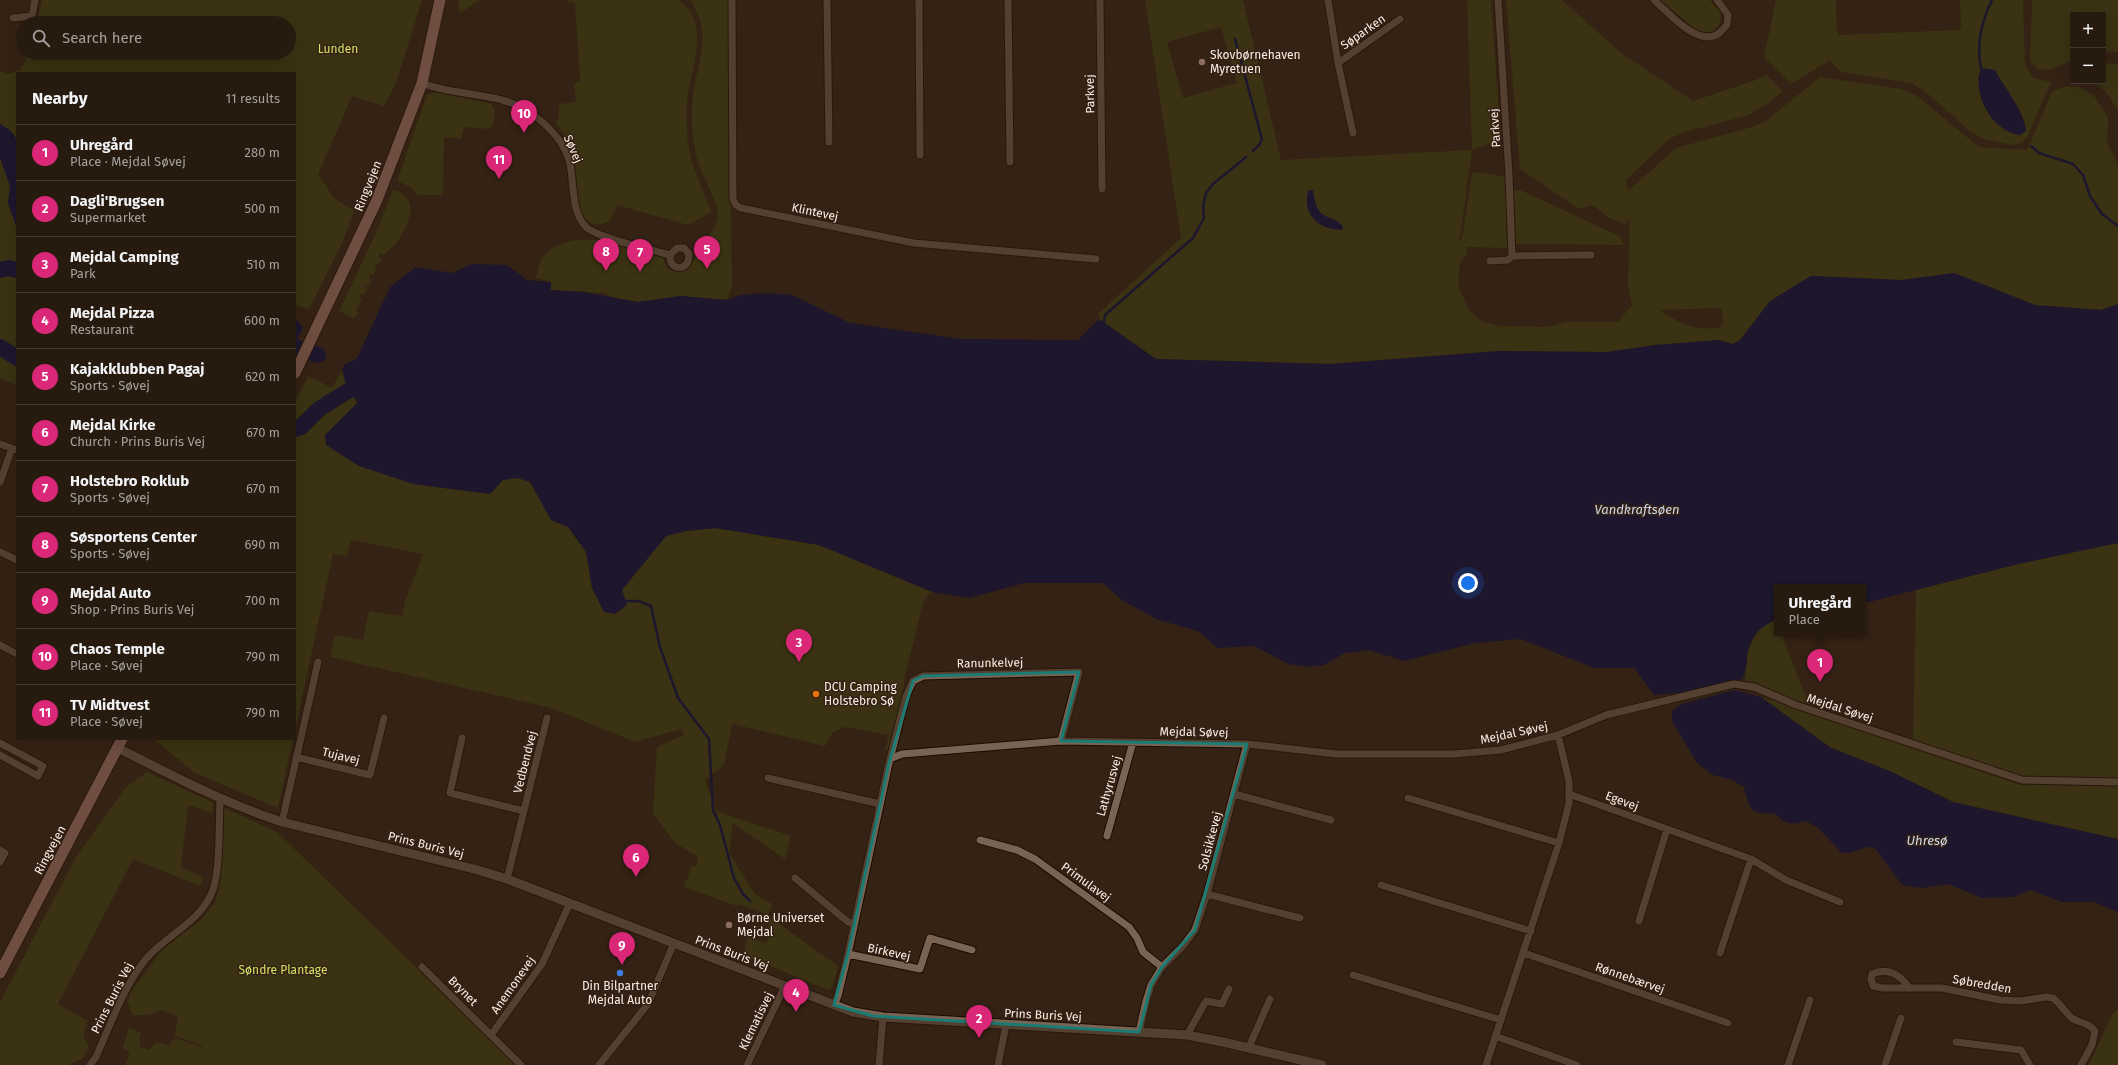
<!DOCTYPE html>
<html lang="en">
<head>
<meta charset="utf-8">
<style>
  :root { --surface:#271a0f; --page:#2f2318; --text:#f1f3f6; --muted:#a4a19e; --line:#43382f; --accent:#db2777 }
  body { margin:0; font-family:"Fira Sans",sans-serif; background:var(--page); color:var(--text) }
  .controls { position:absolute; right:12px; top:12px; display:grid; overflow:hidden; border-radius:0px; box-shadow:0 4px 16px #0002 }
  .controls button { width:36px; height:36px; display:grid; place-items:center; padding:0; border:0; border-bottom:1px solid var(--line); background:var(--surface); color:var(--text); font:20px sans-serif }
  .you { position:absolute; left:1468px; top:583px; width:14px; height:14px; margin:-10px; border:3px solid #fff; border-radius:50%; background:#1a73e8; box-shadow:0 0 0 6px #1a73e833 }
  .badge { display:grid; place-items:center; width:26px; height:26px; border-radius:50%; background:var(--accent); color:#fff; font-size:13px; font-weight:700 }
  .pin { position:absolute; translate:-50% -33px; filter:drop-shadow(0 1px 2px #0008) }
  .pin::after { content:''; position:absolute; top:21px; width:14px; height:12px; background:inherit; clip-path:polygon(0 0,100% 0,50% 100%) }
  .popup { position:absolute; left:1774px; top:584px; width:92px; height:52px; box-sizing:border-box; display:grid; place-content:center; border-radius:0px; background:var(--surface); filter:drop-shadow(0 1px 3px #0005); font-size:13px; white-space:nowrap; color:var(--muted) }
  .popup b { font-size:15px; color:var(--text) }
  .popup::after { content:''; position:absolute; left:50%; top:100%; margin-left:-8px; border:8px solid transparent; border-top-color:var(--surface) }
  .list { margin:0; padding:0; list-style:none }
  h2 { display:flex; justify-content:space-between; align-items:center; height:52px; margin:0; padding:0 16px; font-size:17px }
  h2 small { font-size:13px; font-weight:400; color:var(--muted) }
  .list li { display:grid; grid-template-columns:26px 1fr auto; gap:12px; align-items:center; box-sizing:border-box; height:56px; padding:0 16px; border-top:1px solid var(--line) }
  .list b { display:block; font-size:15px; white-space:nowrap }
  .list p { margin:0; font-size:13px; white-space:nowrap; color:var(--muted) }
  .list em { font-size:13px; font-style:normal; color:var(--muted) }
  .icon { flex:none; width:22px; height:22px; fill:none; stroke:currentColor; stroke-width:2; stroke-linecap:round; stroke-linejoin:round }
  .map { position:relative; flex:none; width:2118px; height:1065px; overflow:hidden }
  .search { position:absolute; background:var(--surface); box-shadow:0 4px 16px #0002; left:16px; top:16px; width:280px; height:44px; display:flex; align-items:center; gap:10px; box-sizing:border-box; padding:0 14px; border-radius:22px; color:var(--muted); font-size:15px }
  .panel { position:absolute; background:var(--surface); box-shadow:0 4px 16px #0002; left:16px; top:72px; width:280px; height:668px; border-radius:0px }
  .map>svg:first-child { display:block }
  .green { fill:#404610; fill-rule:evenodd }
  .water { fill:#00084c }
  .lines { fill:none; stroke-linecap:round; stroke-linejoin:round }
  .stream { stroke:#00084c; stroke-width:2.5 }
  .river { stroke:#00084c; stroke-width:16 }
  .minor-casing { stroke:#1b0b01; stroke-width:9 }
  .tertiary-casing { stroke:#1b0b01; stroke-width:11 }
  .primary-casing { stroke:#1b0b01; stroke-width:13 }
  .minor { stroke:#796454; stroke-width:7 }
  .tertiary { stroke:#796454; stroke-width:9 }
  .primary { stroke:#b68179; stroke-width:11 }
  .marked { fill:none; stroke:#1b7c74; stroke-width:3; stroke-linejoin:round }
  .education-dot { fill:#8d6e63; stroke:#342214; stroke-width:1.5 }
  .food-dot { fill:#e8710a; stroke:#342214; stroke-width:1.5 }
  .shop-dot { fill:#3f7fe0; stroke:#342214; stroke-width:1.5 }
  .labels { text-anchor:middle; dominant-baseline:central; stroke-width:3; stroke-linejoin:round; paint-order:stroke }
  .street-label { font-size:12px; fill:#fbeee5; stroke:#342214 }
  .park-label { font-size:12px; fill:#d2e264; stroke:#342214 }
  .poi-label { font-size:12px; fill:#fbeee5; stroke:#342214; text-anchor:start }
  .water-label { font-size:13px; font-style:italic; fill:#cdd8ec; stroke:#342214 }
</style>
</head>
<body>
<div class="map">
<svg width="2118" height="1065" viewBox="0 0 2118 1065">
  <rect width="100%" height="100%" fill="#342214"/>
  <!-- green -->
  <path class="green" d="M42,0H422L396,83L384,106L352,96L318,174L334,198L354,211L343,241L309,309L295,305V73H17V140L11,131L0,124V71L8,74L21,70L29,53H289V23H37Z
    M458,0H480L460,13Z
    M567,0H679C712,24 691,67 687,100C686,111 687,123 687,134C689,161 701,187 712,212L688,225L617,205L610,221C575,238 576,187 573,164L579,162L571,144L556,123L559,118V104L576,102L574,83L580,82L575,3L567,2Z
    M690,0H728L732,287L727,300L681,296L638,302L615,298L605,293L551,290V282L536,278C538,272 539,262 543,257C572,223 627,247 663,257L666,267C673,273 684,274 690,265C698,254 717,229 718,215C718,202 704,179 699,165C694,151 692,132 692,117C689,75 718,39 690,0Z
    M1145,0H1243L1281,160L1472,150L1467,0H1491L1500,127L1497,141L1472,150L1460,238L1453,243L1462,239L1472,172L1503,176L1507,179L1509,248L1467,247V253L1460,264L1458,285L1468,309L1482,322L1500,326L1547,327L1566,322H1618L1632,305L1628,284L1630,219L1625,224L1607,217L1593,205L1579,209L1520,169L1506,0H1562L1620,52L1693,101L1756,80L1766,75L1783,91L1770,102L1749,115L1685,132L1669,139L1626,180L1628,191L1676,148L1752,127L1766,121L1820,77L1901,89L1917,96L1979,147L2027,150L2052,92L2065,86L2080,87L2095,97L2108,117L2107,143L2118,164V304L2101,310L2035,305L1954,273L1902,280L1811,276L1770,301L1740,340L1733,344L1719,340L1655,345L1607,352L1499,351L1330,364L1156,359L1099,319V313L1181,238ZM1221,27L1237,83L1183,98L1167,42ZM1722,308L1723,322L1719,328C1694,330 1681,325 1660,310Z
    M1660,0H1710L1721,13L1720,24L1712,32H1699Z
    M1776,0H1836L1837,32L1839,35L1958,30L1961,27L1960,0H2023L2025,65L2033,78L2051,82L2027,138L2019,144L2012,145L1984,139L1971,132L1927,93L1912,83L1841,72L1830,60L1791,84L1764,57ZM1995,70L2025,123L1993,121L1981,98L1978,78Z
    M2032,0H2118V52L2103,51V15H2073V60L2049,70L2038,69L2030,61Z
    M2109,63L2118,65V110L2106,92L2093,81H2103V64Z
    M436,92L491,104L495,110L493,125L489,129L464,127L461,139L444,137L443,195H418L412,188L398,181V178L427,95Z
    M0,158L10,186L8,203L17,228V385L0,378Z
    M393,190C396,190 398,191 401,193C420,203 406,229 397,242C394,248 387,250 384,255L380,253L378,257L382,259L379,265L376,264L374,267L377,269L373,275L370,274L369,278L372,279L368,286L366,284L364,287L367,289L364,295L361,294L359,297L362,299L356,311L360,314L353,318L339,311L375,235Z
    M1513,190H1520L1619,236L1625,245L1515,244Z
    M342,370L348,391L357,403L325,435L413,484L490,494L503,480L518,478L530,482L551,520L568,527L586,552L592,588L604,612L611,613L627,605L622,590L666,536L686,531L715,528L819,545L932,592L924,599L905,676L900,712L891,750L885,751L889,735L844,727L832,733L825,746L732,724L724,765L705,780L716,811L791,836L785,859L733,823L729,853L755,894L772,904L768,915L736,903L740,907L684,887L692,865L696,866L698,857L674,842L653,813L657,747L684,735L681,729L635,742L551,708L330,657L335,635L363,640L369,611L402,616L405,601L423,554L351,540L347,556L333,554L295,730V402L308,376L332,388Z
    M2118,543V778L2021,777L1913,742L1916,590L2018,564Z
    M1775,619L1777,633H1781L1810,707L1745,680L1748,650L1759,628Z
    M1761,697L1839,720L1905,746L2021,785L2118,786V839L1953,802L1892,772L1830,747Z
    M154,739H293L278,808L195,773Z
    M147,772L214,803L212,813L188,805L181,867L204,878L200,886L133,859L58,1004L88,1021L83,1035L89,1048L83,1058L68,1065H0V1002L76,857L126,787Z
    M224,808L277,832L517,1065H125L130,1052L123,1048L129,1028L141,1033L139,1038L140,1047L148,1050L157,1042L169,1045L174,1038L202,1047L203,1046L175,1036L178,1016L161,1010L148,1015H132L128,1002L130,993L161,951L202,919L216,901L221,873Z
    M771,918L838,966L832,988L829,990L743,955L748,937L766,943L770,936L766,933Z
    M2118,1008V1065H2089L2112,1015Z"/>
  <!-- water -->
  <path class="water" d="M1981,68L1995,70C2005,89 2024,110 2026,131L2020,135C1993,132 1971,94 1981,68Z
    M0,124L11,131L17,140V228L8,203L10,186L0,158Z
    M1310,190H1313C1314,196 1315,204 1318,209C1324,220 1336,216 1343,227L1342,230C1319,230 1302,215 1308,191Z
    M472,264L507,265L527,280L551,282V290L584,292L638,302L681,296L727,300L741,295L768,293L792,295L850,323L961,339L1078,340L1099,319L1156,359L1330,364L1499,351L1607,352L1655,345L1719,340L1733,344L1740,340L1770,301L1811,276L1902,280L1954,273L2035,305L2101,310L2118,304V543L2018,564L1869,602H1863V587H1777V619C1759,628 1750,636 1747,658C1746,666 1746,672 1742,679L1680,693L1654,695L1634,668H1594L1521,639L1475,643L1404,661L1369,650L1345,653L1324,665L1307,667L1289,664L1254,646L1217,648L1200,632L1156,619L1122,600L1103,583H1024L969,598L932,592L819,545L715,528L686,531L666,536L622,590L627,605L615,614L604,612L592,588L586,552L568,527L551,520L530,482L518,478L503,480L490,494L413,484L359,466L326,445L325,435L358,402L348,391L342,370L344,365L357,358L390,287L416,267L452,273Z
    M295,318L303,328L295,344Z
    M1735,690L1761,697L1831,748L1892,772L1953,802L2118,839V912L2094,902H2062L2030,890L2014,897L1982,898L1948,884L1922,888L1902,885L1874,847C1861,846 1856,853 1842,853L1817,827L1806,821C1789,825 1787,825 1774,813C1750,815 1749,808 1744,787L1732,780L1713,775L1697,763L1672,721V711L1682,704Z"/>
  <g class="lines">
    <!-- stream -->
    <path class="stream" d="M1235,39L1262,139L1259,145L1253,151
      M1981,68C1976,44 1981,22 1992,0
      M2031,146L2039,153L2073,164L2083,175L2090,196L2102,214L2118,226
      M1104,322L1105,315L1193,238L1204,218L1203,207L1206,193L1213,184L1246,157
      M626,601H638L651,606L660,647L678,698L709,739L713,810L720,825L734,878L743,894L750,901"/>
    <!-- river -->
    <path class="river" d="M0,270L9,268L17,270
      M0,347L17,358
      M295,347L318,355
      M295,429L301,427L319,409L367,379"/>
    <defs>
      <path id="minor" d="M732,0L733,199L736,205L741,208L914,243L1096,259
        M827,0L829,142
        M919,0L920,155
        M1008,0L1010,162
        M1100,0L1102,189
        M1328,0L1338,63L1353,133
        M1498,0L1509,175L1512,256
        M1654,0C1669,13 1697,47 1718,34C1721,32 1724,28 1727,25L1728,15L1717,0
        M13,18L32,16L35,0
        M1338,63L1400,19
        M422,83C456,97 501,91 532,114C549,126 565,143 570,164C574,183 571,212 586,227C597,238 652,250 670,255C669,272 690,272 689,254L684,248H677L670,255
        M1490,261L1508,260L1512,256L1591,255
        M0,444L17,450
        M0,482L12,448
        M0,552L17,560
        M0,645L17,654
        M462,738L450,793L524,811
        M0,743L43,766L38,776L0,755
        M296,757L370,775L384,718
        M892,758L902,754L1061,741L1247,744L1336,754H1454L1501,750L1558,735L1606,715L1734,684L1754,687L1796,705L2022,780L2118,782
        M768,778L880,804
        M1234,794L1331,820
        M1569,794L1751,859L1786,880L1840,902
        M1408,798L1559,843
        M282,822L318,662
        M1107,836L1133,742
        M980,840L1017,850L1035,859L1129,927L1137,938L1143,952L1162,967
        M0,850L5,853L0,862
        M795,878L848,922L854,924
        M507,879L547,718
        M1381,885L1531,931
        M1207,894L1300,918
        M1639,921L1667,829
        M1524,953L1728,1023
        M1720,953L1751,859
        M848,954L920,969L930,938L972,950
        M422,967L521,1065
        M1353,975L1501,1020
        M1909,988C1901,975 1888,967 1872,974L1871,979L1873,986L1882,988H1942L2000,1000L2020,1001L2046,997L2053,998C2061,1004 2065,1013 2073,1019C2081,1023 2089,1023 2095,1031L2092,1045L2081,1065
        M834,1005L838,996L848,954L889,763L906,696L913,681L923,676L1079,672L1061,741
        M1139,1032L1146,1001L1151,985L1162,967L1183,946L1195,930L1207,894L1247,744
        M491,1035L542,964L570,903
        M1187,1035L1206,1001L1222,1004L1229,989
        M1495,1036L1577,1065
        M1956,1042L2021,1050L2030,1065
        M1249,1047L1270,999
        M90,1065L96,1057C110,1026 124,986 145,960C166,935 201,922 213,890C220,870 219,823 220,799
        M599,1065L648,1004L674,943
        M747,1065L785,986
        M879,1065L883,1017
        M998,1065L1006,1025
        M1486,1065L1559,843L1569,803V781L1558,735
        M1788,1065L1810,1000
        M1885,1065L1901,1018"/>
      <path id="tertiary" d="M118,748C171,775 224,803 282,822L478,870L507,879L853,1012L883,1017L1187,1035L1223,1042L1322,1065"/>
      <path id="primary" d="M295,373L377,200L422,83L440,0
        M0,973L122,739"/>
    </defs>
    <!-- minor casing -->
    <use href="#minor" class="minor-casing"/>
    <!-- tertiary casing -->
    <use href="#tertiary" class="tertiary-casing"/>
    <!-- primary casing -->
    <use href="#primary" class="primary-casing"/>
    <!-- minor -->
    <use href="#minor" class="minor"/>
    <!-- tertiary -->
    <use href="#tertiary" class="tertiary"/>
    <!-- primary -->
    <use href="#primary" class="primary"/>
  </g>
  <!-- marked area -->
  <path d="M0 0H2118V1065H0ZM1079,672L1061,741L1247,744L1195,930L1162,967L1151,985L1139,1032L873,1016L834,1005L848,954L889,763L913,681L923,676Z" fill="#342214" fill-opacity=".55" fill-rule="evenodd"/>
  <path class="marked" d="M1079,672L1061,741L1247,744L1195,930L1162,967L1151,985L1139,1032L873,1016L834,1005L848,954L889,763L913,681L923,676Z"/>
  <!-- markers -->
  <g class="education-dot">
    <circle cx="1202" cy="62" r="4"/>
    <circle cx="729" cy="925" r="4"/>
  </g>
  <circle class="food-dot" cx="816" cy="694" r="4"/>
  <circle class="shop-dot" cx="620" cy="973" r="4"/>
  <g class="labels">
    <!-- street labels -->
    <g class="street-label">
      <text transform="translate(1363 32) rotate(-35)">Søparken</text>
      <text transform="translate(1090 94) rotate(-91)">Parkvej</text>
      <text transform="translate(1495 128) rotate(-94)">Parkvej</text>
      <text transform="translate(573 149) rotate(67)">Søvej</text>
      <text transform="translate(368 186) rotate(-68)">Ringvejen</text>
      <text transform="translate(815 212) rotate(12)">Klintevej</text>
      <text transform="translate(990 663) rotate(-1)">Ranunkelvej</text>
      <text transform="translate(1840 708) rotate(18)">Mejdal Søvej</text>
      <text transform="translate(1194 732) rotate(1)">Mejdal Søvej</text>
      <text transform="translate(1514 733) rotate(-12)">Mejdal Søvej</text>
      <text transform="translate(341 756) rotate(14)">Tujavej</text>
      <text transform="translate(525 762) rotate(-76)">Vedbendvej</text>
      <text transform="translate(1109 786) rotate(-74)">Lathyrusvej</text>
      <text transform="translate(1622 801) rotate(20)">Egevej</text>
      <text transform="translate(1210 841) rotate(-75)">Solsikkevej</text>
      <text transform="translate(426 845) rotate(14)">Prins Buris Vej</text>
      <text transform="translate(50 850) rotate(-62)">Ringvejen</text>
      <text transform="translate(1086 882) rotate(36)">Primulavej</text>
      <text transform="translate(889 952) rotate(12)">Birkevej</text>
      <text transform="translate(732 953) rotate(21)">Prins Buris Vej</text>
      <text transform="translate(1630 978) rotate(19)">Rønnebærvej</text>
      <text transform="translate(1982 984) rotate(10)">Søbredden</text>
      <text transform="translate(513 985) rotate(-55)">Anemonevej</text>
      <text transform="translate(463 991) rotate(45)">Brynet</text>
      <text transform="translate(112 998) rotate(-63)">Prins Buris Vej</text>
      <text transform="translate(1043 1015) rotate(3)">Prins Buris Vej</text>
      <text transform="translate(756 1021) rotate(-64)">Klematisvej</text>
    </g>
    <!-- park labels -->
    <g class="park-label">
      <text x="338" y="49">Lunden</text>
      <text x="283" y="970">Søndre Plantage</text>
    </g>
    <!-- poi labels -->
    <g class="poi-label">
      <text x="1210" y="55">Skovbørnehaven<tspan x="1210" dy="14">Myretuen</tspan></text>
      <text x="824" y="687">DCU Camping<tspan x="824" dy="14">Holstebro Sø</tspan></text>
      <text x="737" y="918">Børne Universet<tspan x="737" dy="14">Mejdal</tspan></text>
      <text x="620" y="986" text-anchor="middle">Din Bilpartner<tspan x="620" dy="14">Mejdal Auto</tspan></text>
    </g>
    <!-- water labels -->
    <g class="water-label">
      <text x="1637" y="509">Vandkraftsøen</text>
      <text x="1927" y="840">Uhresø</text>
    </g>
  </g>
</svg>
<div class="controls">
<button>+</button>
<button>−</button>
</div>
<div class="you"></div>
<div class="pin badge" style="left:1820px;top:682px">1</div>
<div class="popup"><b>Uhregård</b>Place</div>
<div class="pin badge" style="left:979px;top:1038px">2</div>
<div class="pin badge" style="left:799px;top:662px">3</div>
<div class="pin badge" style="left:796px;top:1012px">4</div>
<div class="pin badge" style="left:707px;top:269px">5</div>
<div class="pin badge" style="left:636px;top:877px">6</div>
<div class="pin badge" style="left:640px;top:272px">7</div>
<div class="pin badge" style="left:606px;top:271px">8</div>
<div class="pin badge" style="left:622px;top:965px">9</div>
<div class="pin badge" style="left:524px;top:133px">10</div>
<div class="pin badge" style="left:499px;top:179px">11</div>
<div class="search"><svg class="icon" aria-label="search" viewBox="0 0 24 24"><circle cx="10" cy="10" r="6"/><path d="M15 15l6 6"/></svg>Search here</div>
<section class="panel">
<h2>Nearby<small>11 results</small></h2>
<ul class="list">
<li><span class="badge">1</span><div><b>Uhregård</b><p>Place · Mejdal Søvej</p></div><em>280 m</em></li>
<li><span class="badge">2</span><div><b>Dagli'Brugsen</b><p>Supermarket</p></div><em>500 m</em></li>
<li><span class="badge">3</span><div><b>Mejdal Camping</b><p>Park</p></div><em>510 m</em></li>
<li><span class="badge">4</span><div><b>Mejdal Pizza</b><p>Restaurant</p></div><em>600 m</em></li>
<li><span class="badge">5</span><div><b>Kajakklubben Pagaj</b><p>Sports · Søvej</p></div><em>620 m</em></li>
<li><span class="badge">6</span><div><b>Mejdal Kirke</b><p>Church · Prins Buris Vej</p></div><em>670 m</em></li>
<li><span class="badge">7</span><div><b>Holstebro Roklub</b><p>Sports · Søvej</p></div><em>670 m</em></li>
<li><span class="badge">8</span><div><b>Søsportens Center</b><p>Sports · Søvej</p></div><em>690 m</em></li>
<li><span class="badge">9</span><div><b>Mejdal Auto</b><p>Shop · Prins Buris Vej</p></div><em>700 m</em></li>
<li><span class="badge">10</span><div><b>Chaos Temple</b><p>Place · Søvej</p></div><em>790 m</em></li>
<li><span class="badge">11</span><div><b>TV Midtvest</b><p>Place · Søvej</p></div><em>790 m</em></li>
</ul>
</section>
</div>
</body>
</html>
